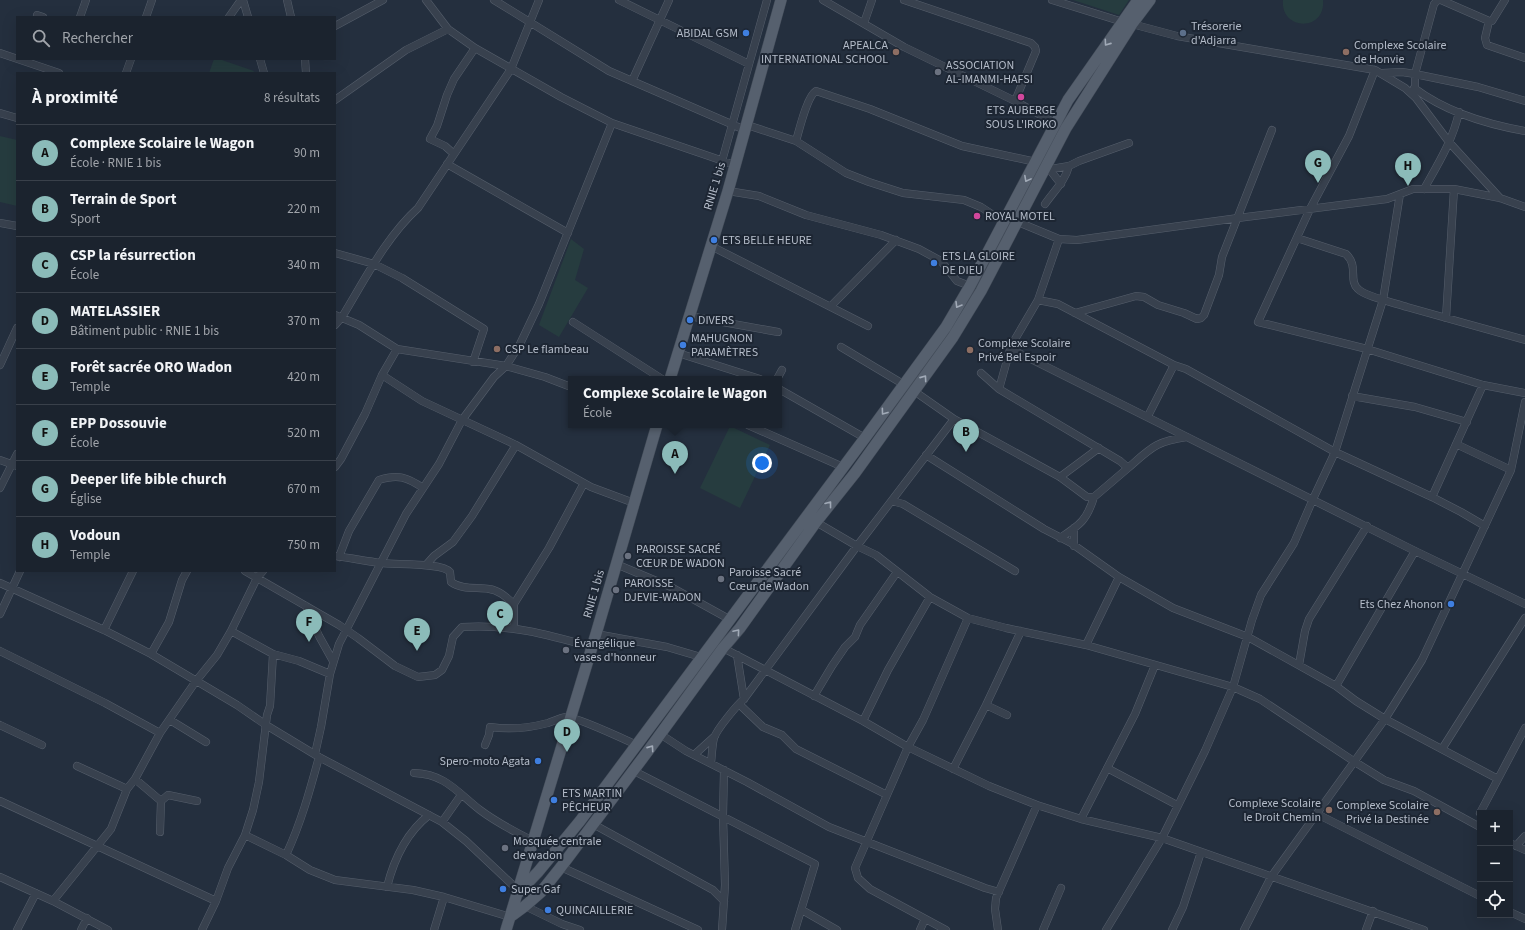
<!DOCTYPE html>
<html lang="fr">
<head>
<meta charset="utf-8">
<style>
  :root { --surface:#1b232e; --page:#242b36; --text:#f1f3f6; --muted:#a0a4aa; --line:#39404a; --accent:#8bbbb9 }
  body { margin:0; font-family:"Source Sans 3",sans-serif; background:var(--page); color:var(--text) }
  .controls { position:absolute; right:12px; bottom:12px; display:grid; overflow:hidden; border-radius:0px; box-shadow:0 4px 16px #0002 }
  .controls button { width:36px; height:36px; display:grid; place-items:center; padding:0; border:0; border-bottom:1px solid var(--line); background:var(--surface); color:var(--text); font:20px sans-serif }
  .you { position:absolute; left:762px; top:463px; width:14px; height:14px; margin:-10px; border:3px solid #fff; border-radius:50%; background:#1a73e8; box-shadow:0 0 0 6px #1a73e833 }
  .badge { display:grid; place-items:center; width:26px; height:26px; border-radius:50%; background:var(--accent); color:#111; font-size:13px; font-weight:700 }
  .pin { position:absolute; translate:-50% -33px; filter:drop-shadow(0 1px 2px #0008) }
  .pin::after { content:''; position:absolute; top:21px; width:14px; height:12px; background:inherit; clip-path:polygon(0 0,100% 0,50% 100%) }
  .popup { position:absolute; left:568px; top:376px; width:214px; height:52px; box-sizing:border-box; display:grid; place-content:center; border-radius:0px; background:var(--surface); filter:drop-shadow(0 1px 3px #0005); font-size:13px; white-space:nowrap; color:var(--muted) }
  .popup b { font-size:15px; color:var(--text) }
  .popup::after { content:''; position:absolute; left:50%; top:100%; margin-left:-8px; border:8px solid transparent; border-top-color:var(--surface) }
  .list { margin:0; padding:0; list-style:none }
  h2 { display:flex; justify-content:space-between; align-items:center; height:52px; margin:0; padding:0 16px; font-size:17px }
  h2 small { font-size:13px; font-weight:400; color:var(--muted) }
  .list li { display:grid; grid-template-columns:26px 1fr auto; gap:12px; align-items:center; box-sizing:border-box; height:56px; padding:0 16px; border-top:1px solid var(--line) }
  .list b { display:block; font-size:15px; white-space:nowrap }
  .list p { margin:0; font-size:13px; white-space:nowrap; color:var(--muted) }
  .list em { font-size:13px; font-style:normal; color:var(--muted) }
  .icon { flex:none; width:22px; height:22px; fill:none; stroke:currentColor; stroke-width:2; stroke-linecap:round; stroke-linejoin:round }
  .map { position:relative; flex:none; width:1525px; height:930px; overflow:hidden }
  .search { position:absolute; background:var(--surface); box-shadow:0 4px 16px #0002; left:16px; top:16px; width:320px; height:44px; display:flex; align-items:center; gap:10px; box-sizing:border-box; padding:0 14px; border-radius:0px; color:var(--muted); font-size:15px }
  .panel { position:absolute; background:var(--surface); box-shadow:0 4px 16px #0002; left:16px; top:72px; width:320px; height:500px; border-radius:0px }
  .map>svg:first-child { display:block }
  .green { fill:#263c3f }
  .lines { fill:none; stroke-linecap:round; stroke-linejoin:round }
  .minor-casing { stroke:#565f6c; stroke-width:8 }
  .primary-casing { stroke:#414a57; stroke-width:12 }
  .minor { stroke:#38414e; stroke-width:7 }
  .primary { stroke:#56606e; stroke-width:11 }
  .oneway { stroke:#a1aab7 }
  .shop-dot { fill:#3f7fe0; stroke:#1d2633; stroke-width:1.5 }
  .service-dot { fill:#5c6f8a; stroke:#1d2633; stroke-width:1.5 }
  .education-dot { fill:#8d6e63; stroke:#1d2633; stroke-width:1.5 }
  .worship-dot { fill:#6b7280; stroke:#1d2633; stroke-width:1.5 }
  .hotel-dot { fill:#d1479c; stroke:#1d2633; stroke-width:1.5 }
  .labels { text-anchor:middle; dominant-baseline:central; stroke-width:4; stroke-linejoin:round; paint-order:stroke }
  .poi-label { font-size:12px; fill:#b4bcc9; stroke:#1d2633; text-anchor:start }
  .street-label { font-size:12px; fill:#b4bcc9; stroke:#1d2633 }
</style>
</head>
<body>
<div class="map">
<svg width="1525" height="930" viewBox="0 0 1525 930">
  <rect width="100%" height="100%" fill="#242f3e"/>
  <!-- green -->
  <path class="green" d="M1073,0H1129L1119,15Z
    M1283,0H1323C1326,32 1280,31 1283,0Z
    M214,59H219L254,71L253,73H209Z
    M0,136L17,140V206L0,202Z
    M571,239L584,249L575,280L588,288L559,337L539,325Z
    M730,426L770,445L740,508L700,488Z"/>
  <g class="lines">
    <defs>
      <path id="minor" d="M243,0L248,17
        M287,0L291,17
        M426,0L448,29L475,48L561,97L612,123L735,165
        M494,0L609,71L745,130
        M619,0L749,64
        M823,0L904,47L1015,101L1055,123
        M904,0L1031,43L1035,47L1036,51L1015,101
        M1052,0L1123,22
        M1441,0L1489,21L1485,38L1487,45L1525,58
        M37,15L43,17
        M80,17L86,0
        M146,17L152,0
        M229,17L241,0
        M1489,21H1492L1505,0
        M864,23L872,0
        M1132,24L1177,36L1375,70L1405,88L1416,98L1449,142L1500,198
        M335,26L383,0
        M0,53L59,73
        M260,59L264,73
        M305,59L306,73
        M1375,70L1349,136L1310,209L1258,322L1367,349L1483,385L1525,393
        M126,73L131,59
        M1382,73L1402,72L1415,74L1478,87L1525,101
        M632,81L669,0
        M1414,88C1446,112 1485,124 1525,131
        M1415,92V74L1434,4L1438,0
        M335,100L406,50L448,29
        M0,113L17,118
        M747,125L796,141L846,173L869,182L903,193L964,200L981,207L1004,222
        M796,141C799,131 807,96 816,91L870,109L962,146L1036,162
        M454,154L445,146L430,139L437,126L447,95L454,79L475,48
        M722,161L767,0
        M447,164L568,233
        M1045,170L1069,166L1079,161L1129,143
        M1050,170L1061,184
        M1424,189C1438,164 1453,140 1459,112
        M728,191L759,196L806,215L881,235L919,249L941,261L957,281L970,286
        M1045,204C1054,191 1065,181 1069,166
        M1018,222L1059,239L1077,240L1238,218L1387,199L1413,189H1454L1500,198L1525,207
        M0,223L17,226
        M1297,238L1346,254C1359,266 1348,280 1358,289C1366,297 1396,303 1407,307C1446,318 1486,329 1525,340
        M711,246L868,326
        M335,253L374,264L402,278L484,329L473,362
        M1038,300L1058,304L1174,365L1186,369L1335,452L1432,497L1461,512L1485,526
        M831,306L896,240
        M1075,313L1136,296L1144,297L1158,305L1184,313L1197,319L1201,318L1204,315L1219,275L1222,257L1272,130
        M335,315L359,325L397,349L506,366L545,377L571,387
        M689,316L778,332
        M1446,318L1454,189
        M573,322L662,379
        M335,325L342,317C364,281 386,237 418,208L511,69L539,0
        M1011,346L1017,352L1415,551L1525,604
        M841,347L903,384
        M678,353L760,379
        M0,365L17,328
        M981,373L999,389L1120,461L1128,468C1151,448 1156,441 1187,437
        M382,375L422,401L516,445L591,487L634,503
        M777,379L782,370
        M779,389L865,438
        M999,389L1011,346L1038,300L1059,239
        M1352,396L1415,407L1467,422
        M1148,416L1174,365
        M954,419L1060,477L1087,497H1094L1128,468
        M748,425L843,467
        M1456,444L1511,470
        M926,455L1044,529L1071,543L1119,577L1086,645
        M0,460L17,466
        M335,467L341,459L365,414L382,375L397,349
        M1060,477L1099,448
        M0,488L17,454
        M1432,497L1483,385
        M892,501L903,504L1015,571
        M816,522L857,546L876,555L930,597L968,618L1006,628L1086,645L1233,687L1260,699L1355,762L1384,780L1414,791L1480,827
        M1060,538C1080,525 1087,520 1094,497
        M1074,546V528
        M335,556C350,558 366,561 381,563C395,565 442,562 450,572L451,582C462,590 477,587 489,589C499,590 507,598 514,604
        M339,557L349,531L379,480C398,474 407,477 423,488
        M616,564L671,587L729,619
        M426,565L434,556L453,542L472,516L516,445
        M245,571L339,625L358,638L395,666L418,677L435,675L442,670L449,656L453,637L462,627C510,624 546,634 592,647
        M1119,577L1173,608L1248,637L1336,686L1356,701L1385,719L1498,779
        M0,583L104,630L151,654L237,705L266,725L319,757L442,822L466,841L518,890
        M306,606L319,636L333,661
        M0,614L20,571
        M514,628V604L549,548L584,483
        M104,630L133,571
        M231,631L273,654L299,661L330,674
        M596,634L667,647L701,657
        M723,648L863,721L908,747L989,786L1037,805L1081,819L1162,838L1424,930
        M0,651L105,703L160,733
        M151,654L169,622L182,580L187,571
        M737,655L744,699
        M1299,665L1305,631L1309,619L1367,526
        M1336,686L1415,551
        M814,696L832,666L845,647L855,637L860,625L897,572
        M739,704L763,727L782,735L796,749L887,795
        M986,705L1007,715
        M170,720L206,742
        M863,721L888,670L930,597
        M0,725L42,745
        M660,734L686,751L747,782L829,827L985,888L999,892
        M485,745L489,735L490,727C510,730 529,728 548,723C554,721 560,718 566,717C575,716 626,740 637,745
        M1442,749L1525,618
        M315,754L321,727L330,674L339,644L406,514L439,464L462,420L494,377L506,366L520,344L539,304L612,123
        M694,755L715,736
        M711,763C712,755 712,746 714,738C717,729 737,705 744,699L857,546L954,419L914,391
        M77,766L127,789
        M1107,768L1177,805
        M953,769L986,705L1021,631
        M632,770L815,864L795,930
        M414,773C445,774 457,792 480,810C496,822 515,832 533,841
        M135,779L161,801L160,832
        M0,801L216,901
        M161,801L168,795L197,801
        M1480,813L1525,728
        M1317,814L1480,896
        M1081,819L1135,714L1155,665
        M442,822L461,795
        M593,824L713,890L724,901
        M245,835L286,855L310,870L335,880L413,890L444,897L510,917
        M1510,843L1525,850
        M1516,846L1525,836
        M286,855C301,823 310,790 319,757
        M561,867L698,930
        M0,877L53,901L108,930
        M387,887C394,859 406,833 429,815
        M53,901L111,829L127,789L135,779L160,733L196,681L217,655L231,631L257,578L263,571
        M525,906L562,924L580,930
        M802,910L837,930
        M1510,912L1525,919
        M17,930L36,893
        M81,930L87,918
        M202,930L216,901L228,868L245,835L253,810L259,782L267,715L270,706L273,654
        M434,930L444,897
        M722,930L725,885L723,816L724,770
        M920,930L925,919
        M946,930L870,889L858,878L855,868L908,747L923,720L968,618
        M998,930L995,909L996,898L1037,805
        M1043,930L1061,888
        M1106,930L1162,838L1205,751L1233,687L1252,620L1261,595L1294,543L1313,499L1335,452L1383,300L1400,194
        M1172,930L1183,907L1201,852
        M1244,930L1271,877L1385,719L1422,660L1511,470L1525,402
        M1366,930L1373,911"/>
      <path id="primary" d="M670,379L728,191L781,0
        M518,893L538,872L580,821L865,438L946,327L970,286L1068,100L1138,0
        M510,917L525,906L541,892L561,867L648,751L723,648L740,628L816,522L855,473L953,337L981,291L1066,128L1132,24L1150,0
        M506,930L596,634L657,425"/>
    </defs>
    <!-- minor casing -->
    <use href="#minor" class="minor-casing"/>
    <!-- primary casing -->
    <use href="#primary" class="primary-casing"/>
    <!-- minor -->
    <use href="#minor" class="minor"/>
    <!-- primary -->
    <use href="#primary" class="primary"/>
  </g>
  <!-- one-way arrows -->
  <defs><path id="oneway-chevron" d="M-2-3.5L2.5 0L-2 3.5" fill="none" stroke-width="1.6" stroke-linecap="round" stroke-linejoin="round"/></defs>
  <g class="oneway">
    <use href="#oneway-chevron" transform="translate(1107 43) rotate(125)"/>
    <use href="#oneway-chevron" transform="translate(1027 179) rotate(118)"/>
    <use href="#oneway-chevron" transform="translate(958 305) rotate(121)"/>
    <use href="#oneway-chevron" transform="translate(924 378) rotate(-55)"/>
    <use href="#oneway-chevron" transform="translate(884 412) rotate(126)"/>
    <use href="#oneway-chevron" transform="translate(829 504) rotate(-52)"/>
    <use href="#oneway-chevron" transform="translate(737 632) rotate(-50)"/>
    <use href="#oneway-chevron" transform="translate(651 748) rotate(-55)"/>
  </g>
  <!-- markers -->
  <g class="shop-dot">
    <circle cx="746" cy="33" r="4"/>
    <circle cx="714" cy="240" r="4"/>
    <circle cx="934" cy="263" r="4"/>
    <circle cx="690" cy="320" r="4"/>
    <circle cx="683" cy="345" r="4"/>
    <circle cx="1451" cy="604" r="4"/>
    <circle cx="538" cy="761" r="4"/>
    <circle cx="554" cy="800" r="4"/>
    <circle cx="503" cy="889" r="4"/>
    <circle cx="548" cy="910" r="4"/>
  </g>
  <circle class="service-dot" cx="1183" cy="33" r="4"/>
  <g class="education-dot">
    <circle cx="896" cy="52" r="4"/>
    <circle cx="1346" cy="52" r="4"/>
    <circle cx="497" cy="349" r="4"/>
    <circle cx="970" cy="350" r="4"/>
    <circle cx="1329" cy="810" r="4"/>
    <circle cx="1437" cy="812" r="4"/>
  </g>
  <g class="worship-dot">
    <circle cx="938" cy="72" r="4"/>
    <circle cx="628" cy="556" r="4"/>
    <circle cx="721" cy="579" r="4"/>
    <circle cx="616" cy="590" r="4"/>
    <circle cx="566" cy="650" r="4"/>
    <circle cx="505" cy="848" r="4"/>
  </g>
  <g class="hotel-dot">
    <circle cx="1021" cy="97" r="4"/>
    <circle cx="977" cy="216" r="4"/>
  </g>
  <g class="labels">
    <!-- poi labels -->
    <g class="poi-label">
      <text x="1191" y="26">Trésorerie<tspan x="1191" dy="14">d'Adjarra</tspan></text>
      <text x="738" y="33" text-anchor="end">ABIDAL GSM</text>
      <text x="888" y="45" text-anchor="end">APEALCA<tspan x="888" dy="14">INTERNATIONAL SCHOOL</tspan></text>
      <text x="1354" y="45">Complexe Scolaire<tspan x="1354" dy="14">de Honvie</tspan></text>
      <text x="946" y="65">ASSOCIATION<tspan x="946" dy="14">AL-IMANMI-HAFSI</tspan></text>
      <text x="1021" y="110" text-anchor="middle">ETS AUBERGE<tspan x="1021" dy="14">SOUS L'IROKO</tspan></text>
      <text x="985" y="216">ROYAL MOTEL</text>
      <text x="722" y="240">ETS BELLE HEURE</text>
      <text x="942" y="256">ETS LA GLOIRE<tspan x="942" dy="14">DE DIEU</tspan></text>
      <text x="698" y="320">DIVERS</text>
      <text x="691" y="338">MAHUGNON<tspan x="691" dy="14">PARAMÈTRES</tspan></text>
      <text x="978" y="343">Complexe Scolaire<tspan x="978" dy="14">Privé Bel Espoir</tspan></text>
      <text x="505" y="349">CSP Le flambeau</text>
      <text x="636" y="549">PAROISSE SACRÉ<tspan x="636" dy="14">CŒUR DE WADON</tspan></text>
      <text x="729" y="572">Paroisse Sacré<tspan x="729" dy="14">Cœur de Wadon</tspan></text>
      <text x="624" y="583">PAROISSE<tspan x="624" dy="14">DJEVIE-WADON</tspan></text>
      <text x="1443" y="604" text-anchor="end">Ets Chez Ahonon</text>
      <text x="574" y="643">Évangélique<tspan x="574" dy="14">vases d'honneur</tspan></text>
      <text x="530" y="761" text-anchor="end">Spero-moto Agata</text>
      <text x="562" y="793">ETS MARTIN<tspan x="562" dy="14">PÊCHEUR</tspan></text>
      <text x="1321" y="803" text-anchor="end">Complexe Scolaire<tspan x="1321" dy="14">le Droit Chemin</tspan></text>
      <text x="1429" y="805" text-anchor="end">Complexe Scolaire<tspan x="1429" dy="14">Privé la Destinée</tspan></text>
      <text x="513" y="841">Mosquée centrale<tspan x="513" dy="14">de wadon</tspan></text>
      <text x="511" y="889">Super Gaf</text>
      <text x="556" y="910">QUINCAILLERIE</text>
    </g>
    <!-- street labels -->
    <g class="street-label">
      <text transform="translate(715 186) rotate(-73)">RNIE 1 bis</text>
      <text transform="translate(594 594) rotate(-74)">RNIE 1 bis</text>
    </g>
  </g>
</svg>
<div class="controls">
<button>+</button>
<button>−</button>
<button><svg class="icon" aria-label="locate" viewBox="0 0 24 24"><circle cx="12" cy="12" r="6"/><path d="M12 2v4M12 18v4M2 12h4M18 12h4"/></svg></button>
</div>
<div class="you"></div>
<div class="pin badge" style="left:675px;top:474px">A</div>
<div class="popup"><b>Complexe Scolaire le Wagon</b>École</div>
<div class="pin badge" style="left:966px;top:452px">B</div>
<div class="pin badge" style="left:500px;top:634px">C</div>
<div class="pin badge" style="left:567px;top:752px">D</div>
<div class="pin badge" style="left:417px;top:651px">E</div>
<div class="pin badge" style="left:309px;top:642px">F</div>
<div class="pin badge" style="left:1318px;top:183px">G</div>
<div class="pin badge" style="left:1408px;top:186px">H</div>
<div class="search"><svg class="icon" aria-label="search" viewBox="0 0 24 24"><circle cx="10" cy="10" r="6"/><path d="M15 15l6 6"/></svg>Rechercher</div>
<section class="panel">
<h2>À proximité<small>8 résultats</small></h2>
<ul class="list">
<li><span class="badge">A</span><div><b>Complexe Scolaire le Wagon</b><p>École · RNIE 1 bis</p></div><em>90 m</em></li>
<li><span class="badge">B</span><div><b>Terrain de Sport</b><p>Sport</p></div><em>220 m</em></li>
<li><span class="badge">C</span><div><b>CSP la résurrection</b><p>École</p></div><em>340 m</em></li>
<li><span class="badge">D</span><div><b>MATELASSIER</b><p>Bâtiment public · RNIE 1 bis</p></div><em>370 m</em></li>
<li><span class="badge">E</span><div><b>Forêt sacrée ORO Wadon</b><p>Temple</p></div><em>420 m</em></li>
<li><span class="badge">F</span><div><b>EPP Dossouvie</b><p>École</p></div><em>520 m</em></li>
<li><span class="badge">G</span><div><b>Deeper life bible church</b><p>Église</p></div><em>670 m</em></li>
<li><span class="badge">H</span><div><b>Vodoun</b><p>Temple</p></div><em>750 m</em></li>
</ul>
</section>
</div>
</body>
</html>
